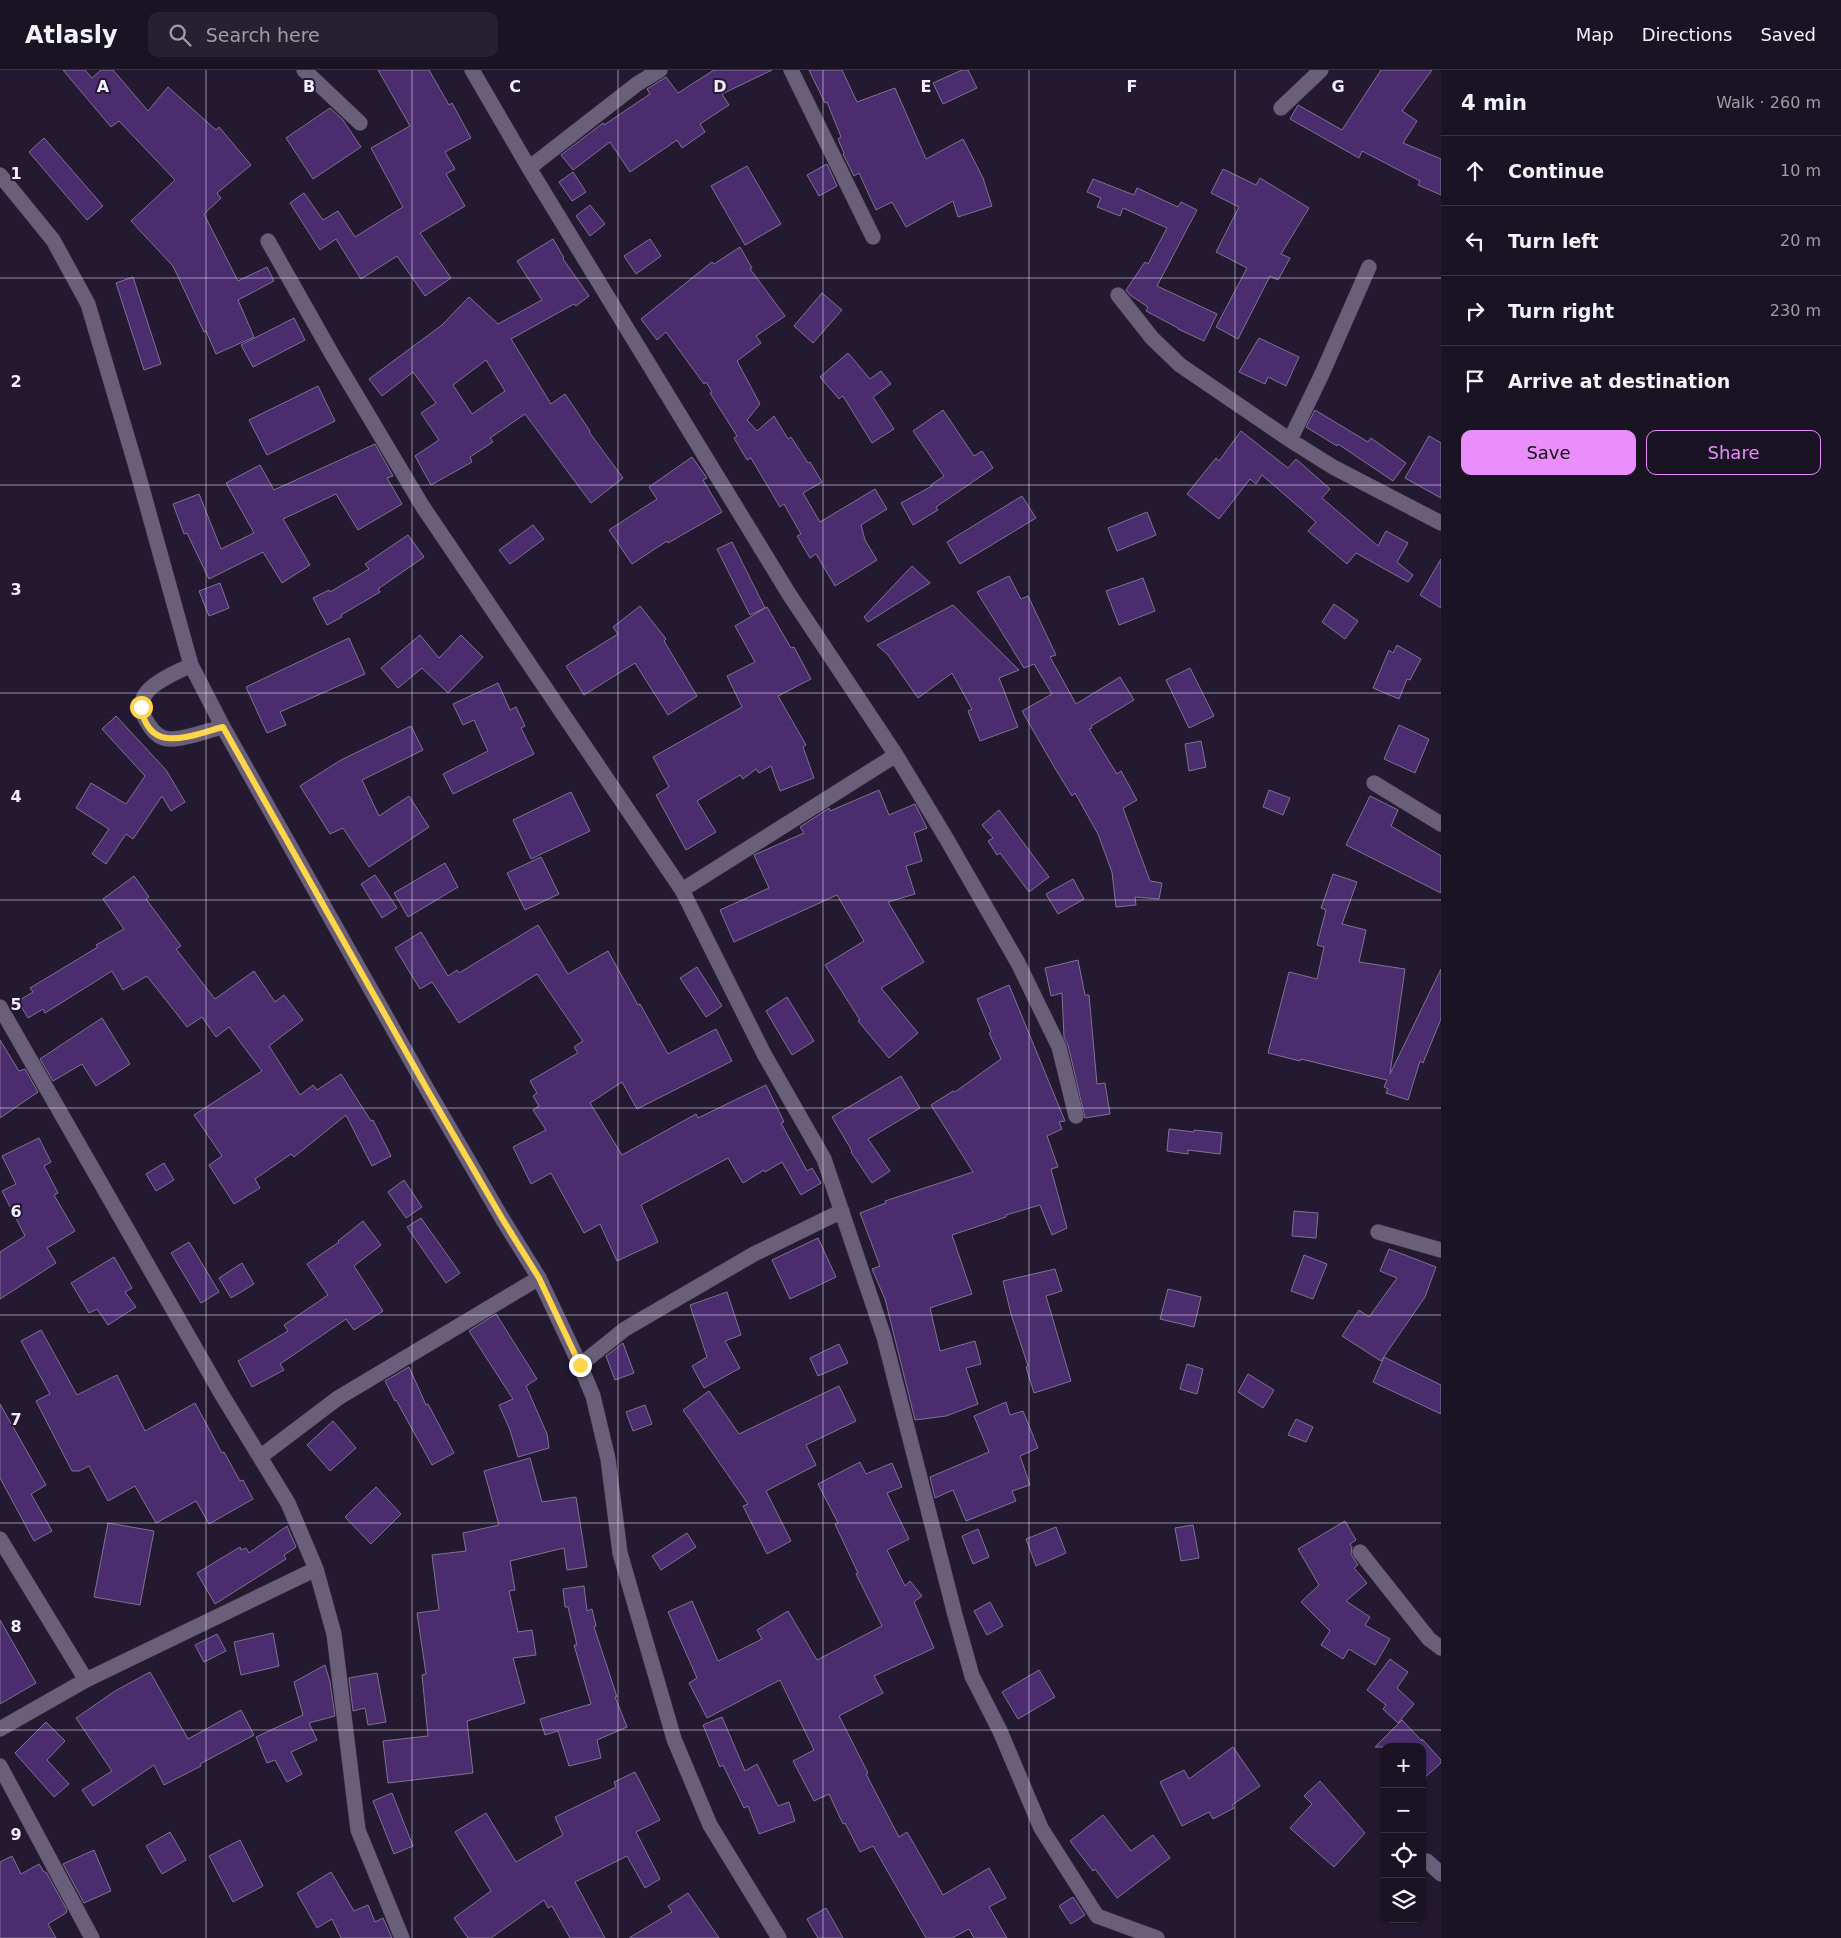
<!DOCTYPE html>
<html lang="en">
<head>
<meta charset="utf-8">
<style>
  :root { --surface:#1a1324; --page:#272031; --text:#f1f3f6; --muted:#9f9ea6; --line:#383241; --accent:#ea8dfd }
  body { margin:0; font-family:"DejaVu Sans",sans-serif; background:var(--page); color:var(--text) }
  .controls { position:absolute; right:15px; bottom:15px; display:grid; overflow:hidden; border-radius:10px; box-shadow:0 1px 4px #0004 }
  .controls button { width:45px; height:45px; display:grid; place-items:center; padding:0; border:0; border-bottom:1px solid var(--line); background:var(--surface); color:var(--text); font:25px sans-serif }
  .stop { position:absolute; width:15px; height:15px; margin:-11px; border:4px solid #ffd54a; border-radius:50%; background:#fff }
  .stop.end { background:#ffd54a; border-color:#fff; box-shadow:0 1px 5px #0008 }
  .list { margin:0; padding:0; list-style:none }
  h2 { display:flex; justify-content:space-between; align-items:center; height:65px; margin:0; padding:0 20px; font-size:21px }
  h2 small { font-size:16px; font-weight:400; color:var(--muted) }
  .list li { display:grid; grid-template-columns:32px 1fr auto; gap:15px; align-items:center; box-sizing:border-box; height:70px; padding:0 20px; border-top:1px solid var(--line) }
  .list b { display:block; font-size:19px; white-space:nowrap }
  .list em { font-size:16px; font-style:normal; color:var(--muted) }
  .actions { display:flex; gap:10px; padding:15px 20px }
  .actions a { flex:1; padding:11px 0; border:1px solid var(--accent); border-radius:10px; text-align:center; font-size:18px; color:var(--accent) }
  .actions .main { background:var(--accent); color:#111 }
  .icon { flex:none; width:28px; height:28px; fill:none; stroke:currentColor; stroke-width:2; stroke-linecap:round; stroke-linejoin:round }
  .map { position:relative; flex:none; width:1441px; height:1868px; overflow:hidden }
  header { display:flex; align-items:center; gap:30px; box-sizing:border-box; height:70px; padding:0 25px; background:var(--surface); border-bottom:1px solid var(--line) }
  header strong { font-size:24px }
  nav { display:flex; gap:28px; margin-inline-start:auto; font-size:18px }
  .search { width:350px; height:45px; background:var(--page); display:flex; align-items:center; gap:12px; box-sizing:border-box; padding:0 18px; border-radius:10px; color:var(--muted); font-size:19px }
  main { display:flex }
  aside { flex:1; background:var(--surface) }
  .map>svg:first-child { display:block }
  .building { fill:#4a2c6f; stroke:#7e7390; fill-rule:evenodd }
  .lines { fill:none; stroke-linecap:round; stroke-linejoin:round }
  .minor-casing { stroke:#3a3346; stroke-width:16 }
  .minor { stroke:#695f7a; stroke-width:15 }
  .route { stroke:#ffd54a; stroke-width:6 }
  .grid { fill:none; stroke:#f3edfe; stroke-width:1; stroke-opacity:0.55 }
  .grid-label { font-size:16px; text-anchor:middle; font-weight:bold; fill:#f3edfe; stroke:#231930; stroke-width:4; stroke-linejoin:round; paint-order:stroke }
</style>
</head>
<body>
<header>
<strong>Atlasly</strong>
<div class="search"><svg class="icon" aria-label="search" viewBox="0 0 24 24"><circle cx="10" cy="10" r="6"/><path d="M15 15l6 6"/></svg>Search here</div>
<nav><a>Map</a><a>Directions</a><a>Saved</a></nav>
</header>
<main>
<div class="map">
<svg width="1441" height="1868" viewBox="0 0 1441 1868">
  <rect width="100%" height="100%" fill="#231930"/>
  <!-- building -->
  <path class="building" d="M63,0H85L92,8L101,0H113L148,41L168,17L216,60L219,57L251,95L217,123L221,128L204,144L238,211L267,197L274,211L238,230L254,267L216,284L206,261L204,262L173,196L131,151L175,110L119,51L111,57Z
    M378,0H429L449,35L452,33L471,68L445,82L455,99L446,104L465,136L420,163L451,208L425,226L397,186L361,209L336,169L320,180L290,133L304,123L323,150L338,141L355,167L403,137L371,78L410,56Z
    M714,0H772L722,24L729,35L700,54L705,62L682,78L677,70L630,102L610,72L573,100L561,85L603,53L604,55L650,24L647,19L666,7L678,23Z
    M809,0H842L857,32L895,18L926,89L963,69L983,108L992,136L958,147L953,131L906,157L892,132L876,140L859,103L854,106L843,84L844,83L838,69L841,67L827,32L825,33Z
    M962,0H968L977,18L943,34L933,13Z
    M1381,0H1432L1402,41L1417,51L1403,73L1441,89V125L1418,115L1420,111L1362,81L1359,88L1290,49L1298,35L1342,60Z
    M330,38L343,50L361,77L313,109L286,68Z
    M44,68L103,136L87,150L29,82Z
    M827,94L837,116L819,126L807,105Z
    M747,96L781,154L745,175L711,116Z
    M1223,99L1256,115L1260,108L1309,138L1281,184L1290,188L1278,210L1270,206L1238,269L1216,257L1247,198L1216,182L1239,137L1211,123Z
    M573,102L586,122L572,131L559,112Z
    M1093,109L1134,125L1137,118L1178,137L1181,132L1197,140L1157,216L1217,244L1204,271L1178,259V258L1146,241L1148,237L1130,225L1126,220L1145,192L1148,194L1167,158L1123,138L1120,146L1097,137L1101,128L1087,122Z
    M590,135L605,154L590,166L576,146Z
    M553,169L564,188L563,189L589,226L576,236L574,234L511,269L551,334L565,324L590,361L589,362L623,408L591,433L525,344L490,368L493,372L470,387L472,392L431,415L415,386L439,370L421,343L436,333L413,302L382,326L369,309L442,255L469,227L498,254L542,230L517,191ZM486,290L505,321L472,344L453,315Z
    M650,169L661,186L636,204L624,186Z
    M740,177L752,198L750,199L785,246L756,266L761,273L737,291L760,334L747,350L757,361L774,346L788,369L791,367L808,393L810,392L822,412L803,423L820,452L875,419L887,439L861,455L865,470L877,490L835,516L816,484L810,488L797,466L801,464L784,434L780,437L751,388L747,390L734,368L737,366L710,323L712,322L706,312L704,314L666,262L657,270L641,249L712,192L714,194Z
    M133,207L161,294L144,300L116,213Z
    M822,223L842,240L813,273L794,256Z
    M294,248L305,270L253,297L241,275Z
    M1259,268L1299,287L1286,316L1268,307L1265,314L1239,302Z
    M848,283L870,309L881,301L891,314L873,327L894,359L872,373L843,326L839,329L820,307Z
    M318,316L335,351L267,385L249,350Z
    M943,340L974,386L982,381L993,398L936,437L938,440L913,455L901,433L932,416L931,415L944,406L913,361Z
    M1315,340L1368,372L1371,368L1406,393L1393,411L1338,374L1337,376L1306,357Z
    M1241,361L1288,398L1296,389L1330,419L1322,428L1378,476L1386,461L1408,473L1397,492L1413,505L1408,512L1356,483L1347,494L1308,461L1316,452L1262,405L1256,414L1250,409L1219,449L1187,424L1216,388L1219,391Z
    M1429,366L1441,373V428L1405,408Z
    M375,374L393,406L387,408L402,434L358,460L336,424L283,449L310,495L282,513L263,482L209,509L187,463L184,464L173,434L199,424L221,479L254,463L226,413L260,395L274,420Z
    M692,387L707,408L703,410L722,442L668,473L667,471L632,494L609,460L657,429L649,417Z
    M1022,426L1036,448L960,494L947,472Z
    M1147,442L1156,465L1117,481L1108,458Z
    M533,455L544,469L510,494L499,480Z
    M408,465L424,487L378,519L380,522L341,545L342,547L327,555L313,528L329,520L330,522L369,499L365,494Z
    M732,472L765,538L750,545L717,479Z
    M1441,489V538L1420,525Z
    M912,496L930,513L868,552L864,547Z
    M1009,506L1021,529L1028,526L1056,585L1050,587L1076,634L1120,607L1134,630L1091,656L1092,658L1089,659L1117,704L1121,701L1137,730L1123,738L1150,811L1162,813L1159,829L1135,827L1136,835L1116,837L1112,802L1098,764L1075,723L1072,726L1056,700L1022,641L1052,624L1034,594L1024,598L977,522Z
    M1143,508L1155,541L1119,555L1106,521Z
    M220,513L229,538L209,546L199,521Z
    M1334,534L1358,551L1345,569L1322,552Z
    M953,535L1019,600L999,608L1018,657L980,671L968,641L972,639L952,603L918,628L888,585L877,575Z
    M640,536L666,569L664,571L697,626L668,645L635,593L584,625L566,596L618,564L613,557Z
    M767,537L791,578L794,577L811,609L778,626L806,675L803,677L814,708L780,721L771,696L759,703L756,699L743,709L740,705L697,731L716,762L686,780L656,725L669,717L653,687L742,637L727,606L755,592L735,556Z
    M420,565L439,588L461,565L483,587L448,623L422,598L398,618L381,598Z
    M349,568L365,604L280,642L286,655L267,663L246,617Z
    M1397,575L1421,589L1410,610L1407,609L1399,629L1373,618L1389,580L1393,583Z
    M1190,598L1214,646L1189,658L1166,610Z
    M498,613L510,640L516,637L525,656L521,658L534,684L453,724L443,704L488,681L474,650L463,655L453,634Z
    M116,646L166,700L185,732L171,741L162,726L133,769L126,764L106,794L92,784L109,759L76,738L91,713L126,734L145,706L102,659Z
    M1399,655L1429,669L1415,703L1384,689Z
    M411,656L423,680L362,710L379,746L409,726L429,757L369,797L343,758L330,764L300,716L341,690Z
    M1201,671L1206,697L1189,701L1185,674Z
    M879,720L889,745L915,734L927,758L914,763L922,791L906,796L915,824L888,832L924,892L881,918L918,963L889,988L858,951L860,950L825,895L864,871L837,825L734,872L720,840L769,818L754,785L804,763L800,757L829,738L830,741Z
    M1269,720L1290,728L1283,745L1263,737Z
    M571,722L590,761L531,789L513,750Z
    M1370,726L1398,740L1391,756L1441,786V823L1346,775Z
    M999,740L1049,807L1029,822L1000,783L997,785L988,771L993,768L982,755Z
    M541,787L559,824L525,840L507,803Z
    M445,793L458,817L408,847L394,823Z
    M1333,804L1357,812L1342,854L1366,860L1359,892L1405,899L1390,1004L1441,899V949L1423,993L1420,991L1408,1030L1386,1023L1388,1019L1384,1017L1387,1010L1301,989L1300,991L1268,983L1289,902L1317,909L1324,877L1317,875L1326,840L1321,838Z
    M375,805L397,838L382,848L361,814Z
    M134,806L149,827L146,829L181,876L176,879L215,929L254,901L275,932L284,925L303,950L269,976L300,1025L313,1015L317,1020L341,1004L371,1051L373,1050L391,1086L372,1096L346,1045L294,1087L291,1084L255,1109L260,1118L234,1134L209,1095L222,1086L194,1045L262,1001L229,957L216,967L202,947L187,957L147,906L123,920L112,901L45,943L43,939L28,948L18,931L33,922L30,918L98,877L96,875L124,859L103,829Z
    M1073,809L1084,829L1058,844L1046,824Z
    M538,855L568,904L608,881L638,935L640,934L668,984L716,959L732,991L637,1039L622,1012L590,1033L622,1085L696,1044L698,1048L766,1015L784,1052L781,1053L807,1101L812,1098L821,1113L801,1125L782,1092L765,1102L764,1100L743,1113L728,1088L641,1135L658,1172L617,1191L600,1154L584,1163L551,1103L531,1114L513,1077L546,1060L533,1040L539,1036L533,1026L537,1023L530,1011L578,983L574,977L583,971L537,904L459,953L432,912L420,919L395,878L421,862L448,906L457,900L459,903Z
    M1078,890L1085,925H1089L1097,1014L1105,1013L1110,1044L1085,1048L1068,975L1064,967L1062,923L1051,926L1045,898Z
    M697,897L722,936L706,947L680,908Z
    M1009,915L1065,1051L1059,1052L1062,1059L1047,1066L1058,1097L1051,1099L1067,1158L1052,1165L1040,1135L1006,1145V1147L952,1165L972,1224L930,1238L940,1281L975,1271L981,1294L966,1298L978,1334L946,1346L915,1350L885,1229L872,1199L880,1196L860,1143L886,1133L885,1131L973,1102L931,1035L953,1021L955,1022L1001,989L989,963L991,962L977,929Z
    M787,927L814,971L792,985L766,941Z
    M102,948L130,994L96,1016L82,994L53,1011L40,989Z
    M0,970L19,1001L25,999L38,1022L0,1048Z
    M901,1006L920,1038L868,1069L890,1101L872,1113L851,1082L852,1081L832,1047Z
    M1169,1059L1194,1062V1060L1222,1063L1220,1084L1188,1080V1084L1167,1081Z
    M39,1068L51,1092L44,1096L58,1123L54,1125L75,1161L47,1178L56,1193L0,1229V1182L25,1166L2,1121L16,1114L2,1086Z
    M164,1093L174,1110L156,1121L146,1104Z
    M404,1110L422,1137L406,1148L388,1122Z
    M1294,1141L1318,1143L1316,1168L1292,1166Z
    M421,1148L460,1203L446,1213L407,1157Z
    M363,1151L381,1175L354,1196L383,1241L354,1260L346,1249L280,1294L284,1300L252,1317L238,1291L288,1261L284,1255L328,1225L307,1194L339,1172L338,1171Z
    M818,1168L836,1207L790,1229L772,1190Z
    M189,1172L219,1222L201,1233L171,1183Z
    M1389,1179L1436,1197L1425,1227L1381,1291L1342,1266L1359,1240L1369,1247L1397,1208L1380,1201Z
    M1304,1185L1327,1194L1313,1229L1291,1221Z
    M114,1187L132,1218L125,1222L136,1237L108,1255L97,1239L89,1243L71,1213Z
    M242,1193L254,1214L231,1228L219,1208Z
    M1055,1199L1062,1221L1046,1226L1071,1311L1034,1323L1026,1297L1028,1296L1011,1244L1003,1211Z
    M1168,1219L1201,1227L1194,1257L1160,1249Z
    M727,1222L741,1265L725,1271L740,1298L704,1318L692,1296L707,1287L690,1235Z
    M496,1244L537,1309L526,1316L547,1364L549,1378L518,1387L510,1360L499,1335L513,1329L469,1261Z
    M41,1260L77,1325L117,1305L145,1361L195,1333L222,1383L224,1382L240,1411L243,1410L253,1429L209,1454L196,1431L156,1453L135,1416L108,1431L89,1396L79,1401H72L36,1331L50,1324L21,1271Z
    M623,1273L634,1303L615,1310L606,1286Z
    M839,1274L848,1293L818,1306L810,1288Z
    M1384,1287L1441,1315V1344L1373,1312Z
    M1187,1294L1203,1299L1197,1324L1180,1319Z
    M409,1297L426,1335L428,1334L454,1383L432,1395L396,1330L395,1331L385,1311Z
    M1248,1304L1274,1320L1263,1338L1238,1322Z
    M839,1316L856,1351L806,1375L816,1395L766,1421L791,1471L767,1484L743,1436L748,1434L683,1340L709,1321L739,1364Z
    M1006,1332L1010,1345L1023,1341L1038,1378L1020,1386L1030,1415L1012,1421L1016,1431L966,1451L953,1420L935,1428L930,1407L989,1382L974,1346Z
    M0,1334L46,1415L31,1424L52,1461L34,1471L0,1408Z
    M645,1335L652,1354L633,1361L626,1342Z
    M1296,1349L1313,1357L1306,1372L1288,1365Z
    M333,1351L356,1378L330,1401L307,1375Z
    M530,1388L542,1432L576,1427L587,1497L567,1500L564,1478L510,1491L515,1520L509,1521L518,1562L532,1560L536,1585L513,1588L525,1633L467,1651L473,1703L388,1713L383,1671L428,1666L422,1605L426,1604L417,1543L439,1540L432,1485L466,1481L463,1463L499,1455L484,1401Z
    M860,1392L866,1404L892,1393L902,1417L887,1423L909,1469L887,1480L905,1516L910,1511L922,1526L914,1532L934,1578L874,1606L883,1623L839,1646L868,1703L866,1704L899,1767L907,1762L943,1825L989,1798L1006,1828L989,1837L1007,1868H974L969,1859L952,1868H926L873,1776L860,1782L845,1753L843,1754L829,1724L814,1731L793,1691L814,1680L780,1610L707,1648L689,1613L697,1608L668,1542L692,1531L718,1591L762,1569L757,1560L788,1541L817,1590L882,1556L856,1504L858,1503L835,1454L838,1453L818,1414Z
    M376,1417L401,1444L371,1474L345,1447Z
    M1345,1451L1356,1470L1350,1474L1352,1477L1351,1484L1358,1495L1354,1498L1367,1513L1346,1531L1370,1547L1365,1555L1390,1569L1375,1595L1349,1579L1343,1589L1321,1575L1330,1561L1301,1532L1319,1515L1298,1479Z
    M108,1453L154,1461L140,1535L94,1527Z
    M1193,1455L1199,1488L1181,1491L1175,1458Z
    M287,1456L296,1477L284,1485L286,1489L215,1534L197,1503L240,1477L241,1480L246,1478L249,1483Z
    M1056,1457L1066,1483L1036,1496L1026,1469Z
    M978,1459L989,1487L973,1494L962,1466Z
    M687,1463L696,1477L661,1500L652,1486Z
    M584,1516L587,1541L592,1539L596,1556L594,1557L617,1627H615L627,1657L597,1670L601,1688L569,1696L558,1661L545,1665L540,1649L591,1634L574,1575H577L568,1537H565L563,1519Z
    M990,1532L1003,1556L987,1565L974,1541Z
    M0,1550L36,1613L0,1634Z
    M273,1563L279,1596L241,1605L234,1572Z
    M217,1564L226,1581L204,1592L195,1575Z
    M1390,1589L1408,1602L1397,1618L1414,1634L1398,1653L1383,1639L1386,1635L1367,1620Z
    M325,1595L330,1612L335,1646L309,1653L317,1670L291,1682L302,1704L287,1712L275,1690L267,1693L256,1667L303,1645L294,1612Z
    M1039,1600L1055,1627L1018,1649L1002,1622Z
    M150,1602L188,1669L241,1640L254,1665L200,1694L201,1696L164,1715L154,1695L93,1736L82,1720L112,1701L76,1648L115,1621Z
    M377,1603L386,1652L368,1655L365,1638L353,1641L349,1608Z
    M722,1647L745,1701L757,1694L778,1736L789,1732L795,1751L759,1764L748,1736L744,1738L723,1695L720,1697L703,1655Z
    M1402,1650L1422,1671V1669L1441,1690V1693L1422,1710V1677H1375Z
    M46,1652L65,1671L47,1690L69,1714L54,1727L15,1683Z
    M1233,1677L1260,1716L1232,1735L1234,1738L1213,1749L1209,1742L1182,1756L1160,1712L1184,1700L1189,1709Z
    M635,1702L660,1750L636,1762L660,1809L645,1818L627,1786L575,1812L605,1868H570L552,1836L548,1838L544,1830L491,1868H468L454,1848L491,1821L455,1762L486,1743L516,1792L563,1765L555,1747L616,1717L614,1712Z
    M1320,1711L1365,1763L1334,1797L1290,1758L1312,1734L1304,1726Z
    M392,1723L413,1776L394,1784L373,1731Z
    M1103,1745L1131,1781L1153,1765L1170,1788L1117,1828L1095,1799L1093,1801L1070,1771Z
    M170,1762L186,1790L162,1804L146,1776Z
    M240,1770L263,1816L233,1832L209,1786Z
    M94,1780L111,1821L84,1833L63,1794Z
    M12,1786L21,1804L39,1794L44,1802H46L67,1840L66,1843L48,1854L56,1868H0V1792Z
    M331,1802L354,1841L368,1835L375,1852L383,1848L392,1868H341L332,1849L317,1858L297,1823Z
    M688,1823L719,1868H629L672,1842L668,1836Z
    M1073,1827L1085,1845L1071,1854L1059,1836Z
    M826,1838L843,1868H818L807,1849Z"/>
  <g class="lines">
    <defs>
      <path id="minor" d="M304,0L360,53
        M472,0L529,98
        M660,0L637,14L529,98L789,524L896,685L946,768L1018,893L1059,977L1076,1046
        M791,0L873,167
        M1281,38L1321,0
        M0,105L53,170L88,234L137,400L191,595L223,657L428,1021L503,1150L539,1208L580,1295L593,1326L608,1389L620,1483L674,1669L710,1755L779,1868
        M268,171L333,286L423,437L682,820L764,984L824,1089L884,1267L955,1545L972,1606L1000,1661L1041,1758L1097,1846L1157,1868
        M1118,225L1152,268L1180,295L1290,370L1333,397L1441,453
        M1290,370L1321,306L1369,197
        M191,595C166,608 125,621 149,655C154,663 161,669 170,669C183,670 209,660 223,657
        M1374,713L1441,754
        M682,820L896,685
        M0,937L222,1325L288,1433L316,1499L334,1564L358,1760L402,1868
        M1378,1162L1441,1180
        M580,1295L625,1259L754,1184L842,1141
        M260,1387L338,1328L539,1208
        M0,1469L86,1610
        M1360,1482L1429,1569L1441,1578
        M0,1659L86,1610L316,1499
        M0,1696L92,1868
        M1427,1791L1441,1804"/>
    </defs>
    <!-- minor casing -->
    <use href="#minor" class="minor-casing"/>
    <!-- minor -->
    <use href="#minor" class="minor"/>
  </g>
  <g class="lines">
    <!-- route -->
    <path class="route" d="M141,637C149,686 191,665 223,657L428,1021L503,1150L539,1208L580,1295"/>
  </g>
  <!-- grid -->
  <path class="grid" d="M206,0V1868M412,0V1868M618,0V1868M823,0V1868M1029,0V1868M1235,0V1868M0,208H1441M0,415H1441M0,623H1441M0,830H1441M0,1038H1441M0,1245H1441M0,1453H1441M0,1660H1441"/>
  <g class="grid-label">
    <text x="103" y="22">A</text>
    <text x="309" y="22">B</text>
    <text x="515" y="22">C</text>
    <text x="720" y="22">D</text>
    <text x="926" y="22">E</text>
    <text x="1132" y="22">F</text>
    <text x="1338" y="22">G</text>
    <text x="16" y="109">1</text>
    <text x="16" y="317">2</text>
    <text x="16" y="525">3</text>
    <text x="16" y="732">4</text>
    <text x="16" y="940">5</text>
    <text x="16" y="1147">6</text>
    <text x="16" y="1355">7</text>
    <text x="16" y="1562">8</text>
    <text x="16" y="1770">9</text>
  </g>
</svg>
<div class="controls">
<button>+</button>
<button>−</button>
<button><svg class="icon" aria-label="locate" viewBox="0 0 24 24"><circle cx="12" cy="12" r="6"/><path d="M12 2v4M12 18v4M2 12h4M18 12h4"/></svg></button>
<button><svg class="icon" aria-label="layers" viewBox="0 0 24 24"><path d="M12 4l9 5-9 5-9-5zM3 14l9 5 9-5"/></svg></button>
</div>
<div class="stop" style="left:141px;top:637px"></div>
<div class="stop end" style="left:580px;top:1295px"></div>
</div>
<aside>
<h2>4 min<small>Walk · 260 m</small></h2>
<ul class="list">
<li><svg class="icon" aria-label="ahead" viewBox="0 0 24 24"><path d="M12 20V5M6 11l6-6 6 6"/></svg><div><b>Continue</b></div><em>10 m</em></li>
<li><svg class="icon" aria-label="left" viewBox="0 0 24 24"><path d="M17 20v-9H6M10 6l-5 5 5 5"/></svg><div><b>Turn left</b></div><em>20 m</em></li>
<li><svg class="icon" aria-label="right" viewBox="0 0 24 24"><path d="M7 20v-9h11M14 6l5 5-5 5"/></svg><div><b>Turn right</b></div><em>230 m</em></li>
<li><svg class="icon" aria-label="arrive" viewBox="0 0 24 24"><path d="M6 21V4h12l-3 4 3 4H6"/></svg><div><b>Arrive at destination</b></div></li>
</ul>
<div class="actions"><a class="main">Save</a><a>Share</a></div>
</aside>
</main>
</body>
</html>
